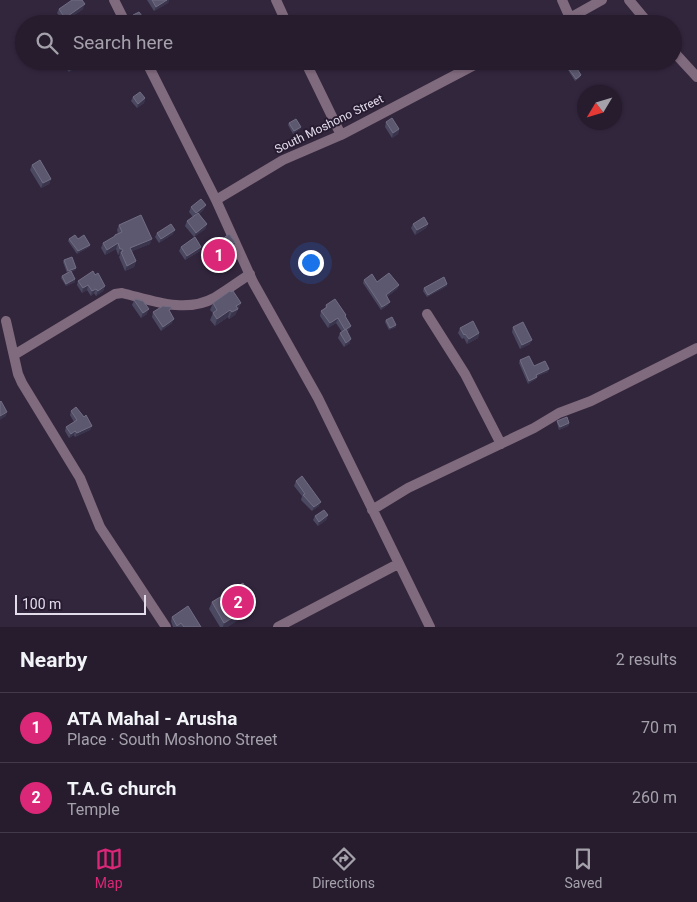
<!DOCTYPE html>
<html lang="en">
<head>
<meta charset="utf-8">
<style>
  :root { --surface:#261c2e; --page:#32293a; --text:#f1f3f6; --muted:#a4a1aa; --line:#423a4a; --accent:#db2777 }
  body { margin:0; font-family:Roboto,sans-serif; background:var(--page); color:var(--text) }
  .compass { position:absolute; left:577px; top:85px; width:45px; height:45px; border-radius:50%; background:var(--surface); box-shadow:0 1px 4px #0004; rotate:232deg }
  .scale { position:absolute; left:15px; bottom:12px; width:131px; box-sizing:border-box; padding-left:5px; border:2px solid #e3dceb; border-top:0; font-size:14px; line-height:18px; white-space:nowrap; color:#e3dceb; -webkit-text-stroke:4px #281c32; paint-order:stroke }
  .you { position:absolute; left:310px; top:262px; width:18px; height:18px; margin:-12px; border:4px solid #fff; border-radius:50%; background:#1a73e8; box-shadow:0 0 0 8px #1a73e833 }
  .badge { display:grid; place-items:center; width:32px; height:32px; border-radius:50%; background:var(--accent); color:#fff; font-size:16px; font-weight:700 }
  .pin { position:absolute; translate:-50% -50%; border:2px solid #fff; box-shadow:0 1px 5px #0006 }
  .list { margin:0; padding:0; list-style:none }
  h2 { display:flex; justify-content:space-between; align-items:center; height:65px; margin:0; padding:0 20px; font-size:21px }
  h2 small { font-size:16px; font-weight:400; color:var(--muted) }
  .list li { display:grid; grid-template-columns:32px 1fr auto; gap:15px; align-items:center; box-sizing:border-box; height:70px; padding:0 20px; border-top:1px solid var(--line) }
  .list b { display:block; font-size:19px; white-space:nowrap }
  .list p { margin:0; font-size:16px; white-space:nowrap; color:var(--muted) }
  .list em { font-size:16px; font-style:normal; color:var(--muted) }
  .icon { flex:none; width:28px; height:28px; fill:none; stroke:currentColor; stroke-width:2; stroke-linecap:round; stroke-linejoin:round }
  .map { position:relative; flex:none; width:697px; height:627px; overflow:hidden }
  .search { position:absolute; background:var(--surface); box-shadow:0 1px 4px #0004; left:15px; right:15px; top:15px; height:55px; display:flex; align-items:center; gap:12px; box-sizing:border-box; padding:0 18px; border-radius:28px; color:var(--muted); font-size:19px }
  .sheet { height:205px; background:var(--surface) }
  nav { display:flex; justify-content:space-around; align-items:center; box-sizing:border-box; height:70px; border-top:1px solid var(--line); background:var(--surface); font-size:14px; color:var(--muted) }
  nav a { display:grid; justify-items:center; gap:2px }
  nav .on { color:var(--accent) }
  .map>svg:first-child { display:block }
  .lines { fill:none; stroke-linecap:round; stroke-linejoin:round }
  .street { stroke:#806a7e; stroke-width:10 }
  .wall { fill:#4b4861 }
  .shaded-wall { fill:#3a344d }
  .building { fill:#5c5870; stroke:#716d83 }
  .labels { text-anchor:middle; dominant-baseline:central; stroke-width:4; stroke-linejoin:round; paint-order:stroke }
  .street-label { font-size:12px; fill:#e3dceb; stroke:#281c32 }
</style>
</head>
<body>
<div class="map">
<svg width="697" height="627" viewBox="0 0 697 627">
  <rect width="100%" height="100%" fill="#32263d"/>
  <g class="lines">
    <!-- street -->
    <path class="street" d="M114,0L126,24
      M276,0L287,24
      M562,0L570,18
      M629,0L649,24
      M559,24L602,0
      M673,51L697,77
      M146,61L216,200L253,282L318,398L430,627
      M305,61L341,135
      M216,200L283,160L341,135L482,61
      M427,314L465,374L501,444
      M6,321L18,374L22,383L80,478L100,527L166,627
      M14,355L115,294L122,293C151,300 185,314 214,298C226,291 238,282 250,274
      M372,510L408,488L534,428L559,413L591,401L697,348
      M278,627L398,564"/>
  </g>
  <!-- wall -->
  <path class="wall" d="M147,0H169L168,3L154,11Z
    M59,9H83L64,22L57,13Z
    M133,15L148,24H137L133,18Z
    M61,61H76L77,64L76,67L69,72Z
    M556,61H572L571,65L565,70Z
    M568,68L581,75L580,77L575,81L568,70Z
    M133,97L145,98L144,103L137,108L131,101Z
    M386,122L399,129L398,134L392,138L385,127Z
    M289,123L301,127L300,129L293,134L288,125Z
    M32,165L51,179L49,184L41,188L30,170Z
    M206,205L204,209L199,214L207,224L205,229L194,237L185,226L187,221L193,217L189,212L191,207Z
    M413,224H428L426,228L415,235L411,228Z
    M119,225L150,244L132,251L136,261L134,267L125,271L119,257L120,255V254L118,255L116,249L105,255L101,248L103,243L114,237L115,235L118,234L117,230Z
    M157,233L173,234L159,243L155,237Z
    M69,239L90,245L89,247L77,254L68,241Z
    M220,241L235,242L230,256L228,257L227,261L220,266L216,261L214,262L207,253L210,244Z
    M181,247L200,251L185,260L179,251Z
    M64,260L76,268L75,270L71,272L75,282L66,286L61,278L62,276L67,273L63,262Z
    M95,275L105,286L103,291L96,296L94,293L91,296L87,290L82,293L77,285L78,281Z
    M364,280L399,285L397,289L387,297L388,305L381,310L363,283Z
    M447,286L427,297L423,291L424,288Z
    M134,300L147,314L141,318L132,305Z
    M213,303H241L235,315L229,319L228,317L215,326L210,320L213,313L210,310Z
    M326,305L346,317L351,326L349,330L347,332L350,343L344,347L338,338L340,333L342,332L336,323L328,328L320,316L321,311L325,309Z
    M153,312L170,313L172,323L161,331L152,317Z
    M386,320L396,327L389,330L385,322Z
    M513,327L530,344L520,349L512,332Z
    M460,328L479,333L478,338L467,344L464,338L462,339L458,333Z
    M520,360L548,372L537,376L536,379L528,384L519,363Z
    M71,411L92,426L90,430L75,437L74,435L69,438L65,431L66,427L74,422L70,415Z
    M557,421L569,423L568,426L559,430L557,423Z
    M296,481L319,506L312,511L301,500L302,496L294,486Z
    M328,515L326,520L318,526L313,520L315,516Z
    M212,602L253,611L227,627H220L209,609Z
    M172,617L201,627H173L171,621Z"/>
  <!-- shaded-wall -->
  <path class="shaded-wall" d="M167,0H169L168,3L154,11L156,7Z
    M85,4L83,9L64,22L65,18Z
    M572,61L571,65L565,70L567,66Z
    M77,64L76,67L69,72L70,69Z
    M145,98L144,103L137,108L138,104Z
    M301,127L300,129L293,134L294,131Z
    M399,129L398,134L392,138L393,133Z
    M51,179L49,184L41,188L43,183Z
    M206,205L204,209L194,218L196,213Z
    M207,224L205,229L194,237L196,233Z
    M428,224L426,228L415,235L417,230Z
    M175,230L173,234L159,243L161,239Z
    M152,239L150,244L128,253L130,248Z
    M235,242L230,256L228,257L227,261L220,266L224,257L231,245Z
    M118,243L116,249L105,255L107,250Z
    M90,245L89,247L77,254L78,251Z
    M201,247L200,251L185,260L187,256Z
    M120,249H122L120,254L118,255Z
    M219,252L216,261L214,262L218,253Z
    M136,261L134,267L125,271L127,266Z
    M76,268L75,270L67,273L68,271Z
    M75,279V282L66,286V284Z
    M447,284V286L427,297L428,295Z
    M88,285L87,290L82,293L83,288Z
    M399,285L397,289L384,299L386,295Z
    M105,286L103,291L96,296L98,291Z
    M96,289L94,293L91,296L92,291Z
    M390,302L388,305L381,310L382,307Z
    M241,303L235,315L229,319L232,312L236,306Z
    M149,309L147,314L141,318L143,313Z
    M230,310L228,317L215,326L217,319Z
    M338,318L336,323L328,328L330,323Z
    M174,319L172,323L161,331L163,327Z
    M396,325V327L389,330L390,328Z
    M351,326L349,330L343,334L345,330Z
    M479,333L478,338L467,344L469,339Z
    M351,339L350,343L344,347L346,343Z
    M532,340L530,344L520,349L522,345Z
    M549,369L548,372L535,377L536,375Z
    M537,377L536,379L528,384L529,381Z
    M7,412L6,416L0,420V416Z
    M569,423L568,426L559,430L560,427Z
    M92,426L90,430L75,437L77,433Z
    M75,431L74,435L69,438L71,434Z
    M321,502L319,506L312,511L314,507Z
    M328,515L326,520L318,526L319,522Z
    M255,604L253,611L227,627H223L224,623Z"/>
  <!-- building -->
  <path class="building" d="M72,0H82L85,4L65,18L59,9Z
    M152,0H167L156,7Z
    M139,12L148,24H139L133,15Z
    M65,61H76L77,64L70,69Z
    M562,61H572L567,66Z
    M574,64L581,75L576,79L568,68Z
    M140,92L145,98L138,104L133,97Z
    M392,118L399,129L393,133L386,122Z
    M296,119L301,127L294,131L289,123Z
    M40,160L51,179L43,183L32,165Z
    M201,199L206,205L196,213L191,207Z
    M198,213L207,224L196,233L187,221Z
    M141,215L152,239L130,248L136,261L127,266L121,252L123,251L122,249H120L118,243L107,250L103,243L115,236V235L122,232L119,225Z
    M424,217L428,224L417,230L413,224Z
    M171,224L175,230L161,239L157,233Z
    M229,234L235,242L231,245L233,247L229,250L230,252L224,257L219,252L218,253L210,244L218,238L220,241Z
    M75,235L78,239L84,235L90,245L78,251L69,239Z
    M195,237L201,247L187,256L181,247Z
    M72,257L76,268L68,271L64,260Z
    M71,271L75,279L66,284L62,276Z
    M93,271L95,275L98,273L105,286L98,291L96,289L92,291L88,285L83,288L78,281Z
    M389,273L399,285L386,295L390,302L382,307L364,280L372,274L377,282Z
    M444,277L447,284L428,295L424,288Z
    M230,291L231,292L233,291L241,303L236,306L238,309L232,312L230,310L217,319L213,313L217,310L213,303Z
    M136,299L143,301L149,309L143,313L134,300Z
    M335,299L346,315L345,316L351,326L345,330L338,318L330,323L321,311L327,307L326,305Z
    M163,306L171,307L172,308L169,310L174,319L163,327L153,312Z
    M392,317L396,325L390,328L386,320Z
    M473,321L479,333L469,339L465,334L464,335L460,328Z
    M523,322L532,340L522,345L513,327Z
    M346,329L351,339L346,343L340,333Z
    M529,356L534,366L545,361L549,369L536,375L537,377L529,381L520,360Z
    M1,401L7,412L0,416V402Z
    M76,407L84,417L86,415L92,426L77,433L75,431L71,434L66,427L77,420L71,411Z
    M567,417L569,423L560,427L557,421Z
    M302,476L321,502L314,507L303,495L305,494L296,481Z
    M324,510L328,515L319,522L315,516Z
    M243,583L255,604L224,623L212,602Z
    M188,606L201,627H184L181,623L177,626L172,617Z"/>
  <g class="labels">
    <!-- street labels -->
    <g class="street-label">
      <text transform="translate(329 124) rotate(-26)">South Moshono Street</text>
    </g>
  </g>
</svg>
<svg class="compass" viewBox="-18 -18 36 36"><path d="M0-13l5 13h-10z" fill="#e53935"/><path d="M0 13l5-13h-10z" fill="#a4a1aa"/></svg>
<div class="scale">100 m</div>
<div class="you"></div>
<div class="pin badge" style="left:219px;top:255px">1</div>
<div class="pin badge" style="left:238px;top:602px">2</div>
<div class="search"><svg class="icon" aria-label="search" viewBox="0 0 24 24"><circle cx="10" cy="10" r="6"/><path d="M15 15l6 6"/></svg>Search here</div>
</div>
<section class="sheet">
<h2>Nearby<small>2 results</small></h2>
<ul class="list">
<li><span class="badge">1</span><div><b>ATA Mahal - Arusha</b><p>Place · South Moshono Street</p></div><em>70 m</em></li>
<li><span class="badge">2</span><div><b>T.A.G church</b><p>Temple</p></div><em>260 m</em></li>
</ul>
</section>
<nav>
<a class="on"><svg class="icon" aria-label="map" viewBox="0 0 24 24"><path d="M3 6l6-2 6 2 6-2v14l-6 2-6-2-6 2zM9 4v14M15 6v14"/></svg>Map</a>
<a><svg class="icon" aria-label="directions" viewBox="0 0 24 24"><path d="M12 3l9 9-9 9-9-9zM9 14v-3h6M13 9l2 2-2 2"/></svg>Directions</a>
<a><svg class="icon" aria-label="saved" viewBox="0 0 24 24"><path d="M7 4h10v16l-5-4-5 4z"/></svg>Saved</a>
</nav>
</body>
</html>
